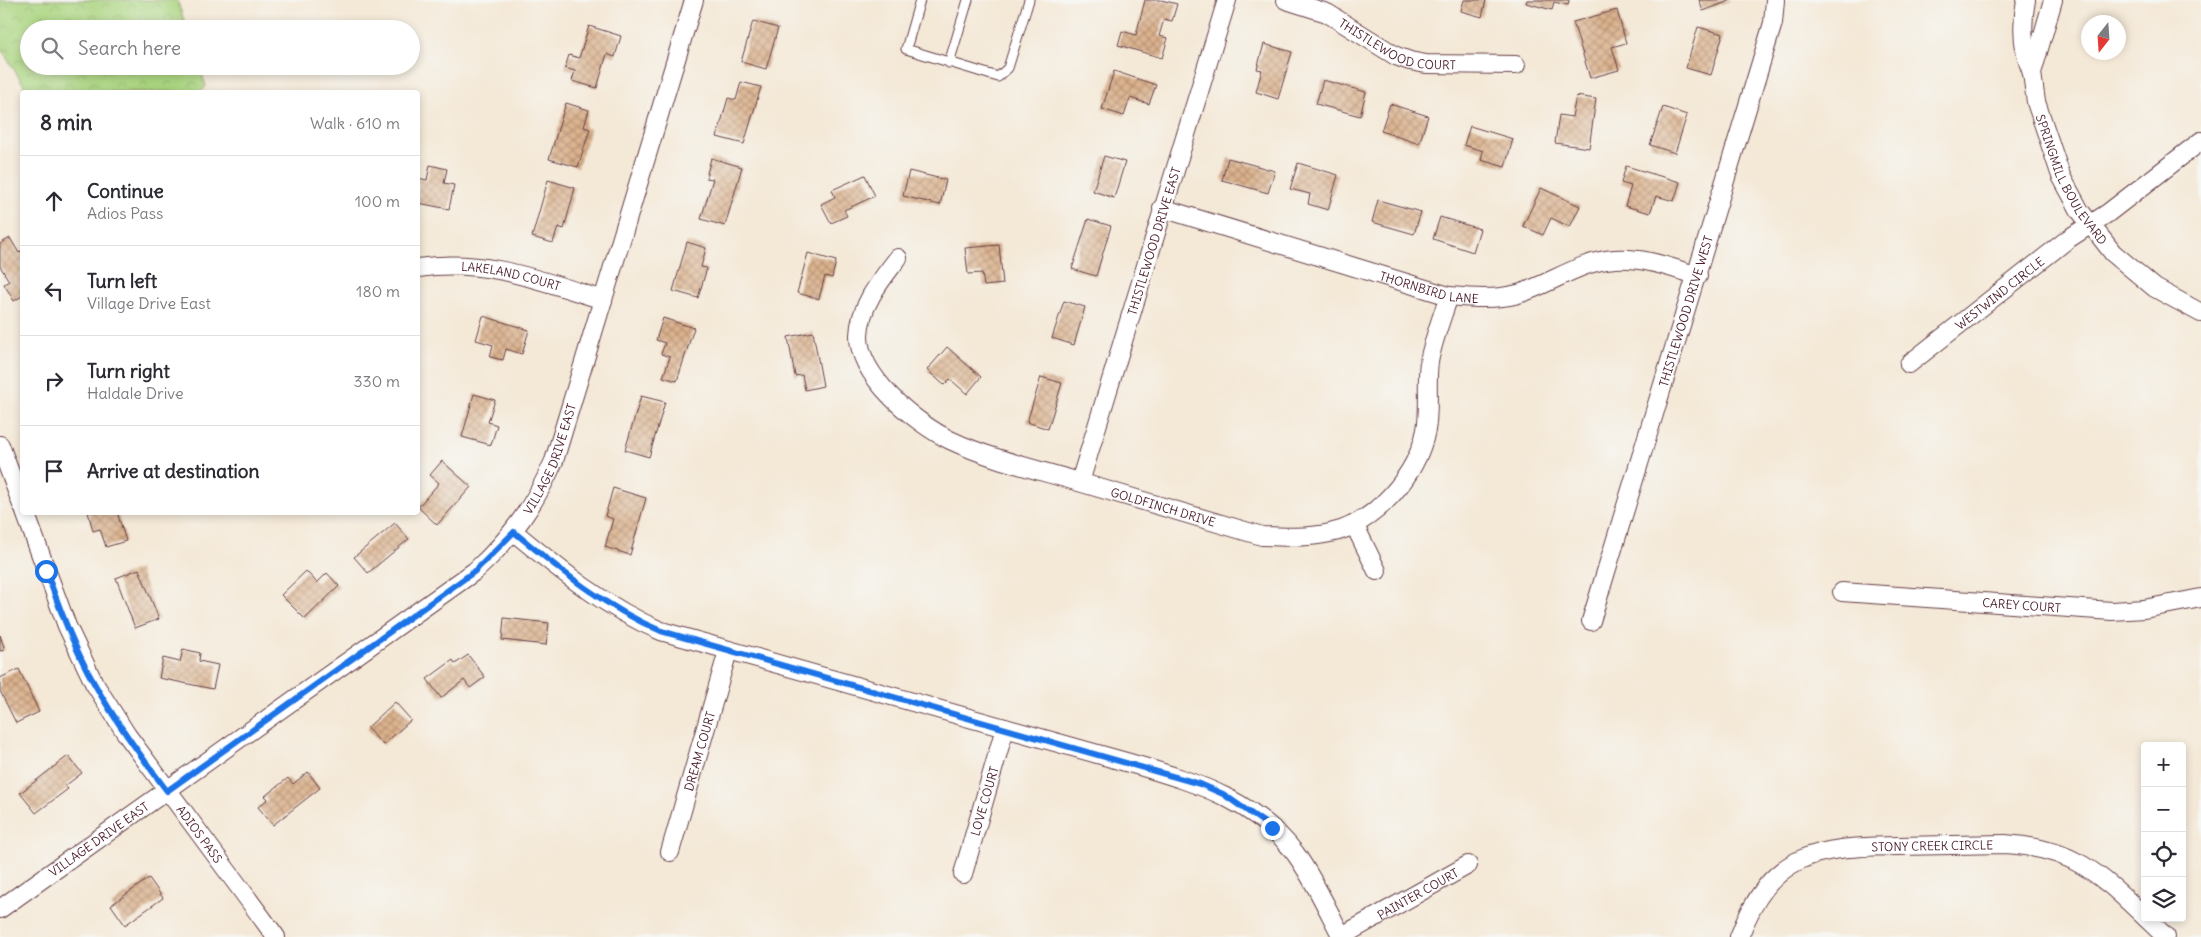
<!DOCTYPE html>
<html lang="en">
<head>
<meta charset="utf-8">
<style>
  :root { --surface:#fff; --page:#f7f7f7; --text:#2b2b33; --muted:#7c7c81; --line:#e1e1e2 }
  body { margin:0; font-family:Delius,sans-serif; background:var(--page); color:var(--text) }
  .controls { position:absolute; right:15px; bottom:15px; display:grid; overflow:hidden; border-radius:5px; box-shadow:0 2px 8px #0003 }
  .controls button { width:45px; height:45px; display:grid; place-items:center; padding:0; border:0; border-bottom:1px solid var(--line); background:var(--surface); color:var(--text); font:25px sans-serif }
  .compass { position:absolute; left:2081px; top:15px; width:45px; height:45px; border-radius:50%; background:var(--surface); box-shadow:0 2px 8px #0003; rotate:197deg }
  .stop { position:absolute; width:15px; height:15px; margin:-11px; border:4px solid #1a73e8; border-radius:50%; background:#fff }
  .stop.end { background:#1a73e8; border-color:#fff; box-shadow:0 1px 5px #0008 }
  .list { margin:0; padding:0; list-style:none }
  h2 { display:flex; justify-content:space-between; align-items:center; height:65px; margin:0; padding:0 20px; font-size:21px }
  h2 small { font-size:16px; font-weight:400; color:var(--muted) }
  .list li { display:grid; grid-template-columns:32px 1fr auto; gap:15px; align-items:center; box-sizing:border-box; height:90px; padding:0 20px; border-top:1px solid var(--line) }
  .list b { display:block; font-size:19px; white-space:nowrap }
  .list p { margin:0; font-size:16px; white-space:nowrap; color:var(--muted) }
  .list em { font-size:16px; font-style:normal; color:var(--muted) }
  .icon { flex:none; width:28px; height:28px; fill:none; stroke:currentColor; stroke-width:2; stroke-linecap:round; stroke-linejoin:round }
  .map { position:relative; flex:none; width:2201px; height:937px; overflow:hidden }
  .search { position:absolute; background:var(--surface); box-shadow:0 2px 8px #0003; left:20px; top:20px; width:400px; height:55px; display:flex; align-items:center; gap:12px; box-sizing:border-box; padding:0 18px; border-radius:28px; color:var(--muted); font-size:19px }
  .panel { position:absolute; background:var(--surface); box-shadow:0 2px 8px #0003; left:20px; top:90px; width:400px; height:425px; border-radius:5px }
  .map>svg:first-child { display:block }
  .park { fill:url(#park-crowns); stroke:#7a7a56 }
  .building { fill:url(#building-cross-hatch) }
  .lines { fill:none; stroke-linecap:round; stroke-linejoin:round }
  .lane-casing { stroke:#643d45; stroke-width:11 }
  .street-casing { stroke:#643d45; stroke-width:20 }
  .lane { stroke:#fff; stroke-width:9 }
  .street { stroke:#fff; stroke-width:18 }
  .route { stroke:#1a73e8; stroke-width:6 }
  .labels { text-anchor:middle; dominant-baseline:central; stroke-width:4; stroke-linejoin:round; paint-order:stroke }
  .street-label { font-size:12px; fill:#4a1f2b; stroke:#f6f6f2 }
</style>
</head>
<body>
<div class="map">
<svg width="2201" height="937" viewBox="0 0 2201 937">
  <defs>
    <pattern id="park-crowns" width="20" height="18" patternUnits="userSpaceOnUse" patternTransform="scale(1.25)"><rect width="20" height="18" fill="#abd580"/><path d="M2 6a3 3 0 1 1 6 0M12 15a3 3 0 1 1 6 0" fill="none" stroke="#95b66f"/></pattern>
    <pattern id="building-cross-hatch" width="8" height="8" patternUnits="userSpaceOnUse" patternTransform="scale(1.25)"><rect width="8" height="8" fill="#dbb28d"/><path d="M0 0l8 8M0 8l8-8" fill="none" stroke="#b49073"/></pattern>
  </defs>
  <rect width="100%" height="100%" fill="#f6f6f2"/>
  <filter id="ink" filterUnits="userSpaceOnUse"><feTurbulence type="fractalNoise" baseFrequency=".02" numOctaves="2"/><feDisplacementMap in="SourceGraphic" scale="10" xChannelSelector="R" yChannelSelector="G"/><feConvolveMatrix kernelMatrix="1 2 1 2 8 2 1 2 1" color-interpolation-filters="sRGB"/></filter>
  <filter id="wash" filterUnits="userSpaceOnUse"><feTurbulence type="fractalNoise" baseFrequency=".0096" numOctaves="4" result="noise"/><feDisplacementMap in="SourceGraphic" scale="20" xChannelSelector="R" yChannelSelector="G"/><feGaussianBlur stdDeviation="1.12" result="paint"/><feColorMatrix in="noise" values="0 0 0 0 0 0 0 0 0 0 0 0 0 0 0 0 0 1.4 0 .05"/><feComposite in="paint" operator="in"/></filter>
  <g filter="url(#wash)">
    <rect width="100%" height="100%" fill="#f4e8d6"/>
    <!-- park -->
    <path class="park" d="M0,0H177L187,29H29V66H199L206,86L201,92H28L0,47Z"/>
    <g id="blocks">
      <!-- building -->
      <path class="building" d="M1145,0H1161L1177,4L1172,21L1164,19L1159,36L1168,38L1162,58L1118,45L1122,31L1136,35Z
        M1464,0H1486L1482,17L1461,11Z
        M1527,0H1569L1568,5L1554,2L1552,10L1526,3Z
        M1699,0H1732L1703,11Z
        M1617,10L1626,43L1612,47L1619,70L1590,78L1573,22Z
        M753,21L778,28L766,69L741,62Z
        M589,26L621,36L615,57L607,54L597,88L572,81L575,71L565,68L569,55L579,58Z
        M1698,27L1723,34L1711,75L1686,68Z
        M1264,44L1292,52L1278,99L1256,92L1262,70L1257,69Z
        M1114,71L1156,85L1149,104L1130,98L1124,116L1102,109Z
        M1323,80L1366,92L1360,116L1316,104Z
        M741,82L761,87L744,144L717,137L728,98L736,100Z
        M1576,96L1596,99L1589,148L1555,143L1559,115L1572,117Z
        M566,103L589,110L584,127L590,129L578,167L549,159Z
        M1390,104L1428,116L1419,144L1381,131Z
        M1663,107L1687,115L1675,153L1650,145Z
        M1470,126L1513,139L1505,167L1481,160L1483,151L1464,145Z
        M1104,156L1125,162L1114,198L1093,191Z
        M711,158L742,167L725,226L701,219L713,179L706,178Z
        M1228,158L1275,171L1268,193L1222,180Z
        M1298,163L1338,175L1328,210L1308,204L1310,194L1290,189Z
        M430,165L447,169L444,183L454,185L449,209L418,203V178L427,180Z
        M1626,166L1680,182L1674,201L1656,196L1650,213L1625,206L1631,186L1621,183Z
        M909,171L946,180L940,205L903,196Z
        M865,175L875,196L844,210L847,216L831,223L821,204L835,197L832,190Z
        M548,180L575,188L564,229L558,227L553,243L532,237Z
        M1541,188L1580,206L1570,227L1551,218L1543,235L1523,226Z
        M1378,200L1421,212L1414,234L1372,222Z
        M1440,217L1480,229L1473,252L1433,239Z
        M1088,219L1111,226L1096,276L1072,269Z
        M10,238L19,253L22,250V296L14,301L4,284L9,281L0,266V244Z
        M687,242L706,248L701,267L707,268L698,298L673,291Z
        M999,245L1003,284L984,286L982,273L968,274L965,248Z
        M808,253L836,261L832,278L825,276L819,299L797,293Z
        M1064,301L1085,307L1074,345L1052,338Z
        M483,316L529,330L522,354L506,349L503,360L490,357L493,345L476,340Z
        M663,318L694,328L677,381L663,377L670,357L661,354L665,343L656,340Z
        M813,332L823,386L805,390L802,375L795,376L788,337Z
        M947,347L981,377L967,394L950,379L944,385L927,370Z
        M1041,377L1062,383L1048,429L1027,422Z
        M474,394L495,400L488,422L497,425L491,445L462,437Z
        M641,396L665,402L649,457L625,450Z
        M442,461L471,487L437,525L418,507L439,483L430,475Z
        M613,488L646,498L630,555L605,547L613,519L605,516Z
        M88,512H117L126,541L106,547L100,529L93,531Z
        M395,523L409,539L368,573L354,557Z
        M139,569L159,619L135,628L116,578Z
        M306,571L317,583L327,573L339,586L305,619L281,595Z
        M504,618L549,623L546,645L502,640Z
        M0,635L5,650L0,651Z
        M183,649L200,653L199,661L218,665L213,689L159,678L163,658L180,662Z
        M468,655L485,677L470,688L464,680L441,698L427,679L453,660L455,664Z
        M19,669L39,712L16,723L0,691V678Z
        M395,702L411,720L383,745L367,728Z
        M68,756L82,773L65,786L68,789L36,813L20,793Z
        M308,772L320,788L273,825L258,807L268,799L265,796L288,778L293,784Z
        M149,878L163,898L125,925L111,905Z"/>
    </g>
  </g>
  <g filter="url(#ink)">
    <use href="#blocks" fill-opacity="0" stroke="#643d45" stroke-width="1"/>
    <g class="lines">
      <defs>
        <path id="lane" d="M920,0L906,49L998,77L1008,68L1029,0
          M949,63L968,0"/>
        <g id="street">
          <path id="s1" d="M1286,0L1327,13L1396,56L1410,61L1426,64L1516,65"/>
          <path d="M2026,0C2021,26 2022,49 2032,73"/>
          <path id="s2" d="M2053,0L2032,73L2036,102L2061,176L2080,211L2113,253L2155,288L2201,313"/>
          <path id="s3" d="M1162,208L1449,296C1472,298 1495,300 1518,294C1551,284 1580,261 1615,259C1644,257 1672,268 1698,276"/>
          <path id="s4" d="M898,258C881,280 860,305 859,335C858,376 915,423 950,440C988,458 1031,468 1072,480C1135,498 1198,517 1262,536C1284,537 1307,538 1330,533C1375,524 1417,475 1426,430C1430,407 1426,384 1429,362C1433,340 1442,317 1449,296"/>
          <path id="s5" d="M418,268C484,258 540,280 603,300"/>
          <path id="s6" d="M1909,364L2068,239L2108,213L2201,141"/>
          <path d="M0,445L22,505"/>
          <path id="s7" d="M1080,482L1227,0"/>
          <path id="s8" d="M25,512L67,626L94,683L127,735L276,937"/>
          <path d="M1354,524L1377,571"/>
          <path d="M514,532C560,570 606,608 661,631L1140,766C1200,784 1255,801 1295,853C1314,879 1327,909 1342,937"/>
          <path id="s9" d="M1842,592L2112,611L2144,609L2201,598"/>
          <path id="s10" d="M1591,621L1773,23L1775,0"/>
          <path id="s11" d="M670,852L728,651"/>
          <path id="s12" d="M963,874L1005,728"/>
          <path id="s13" d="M0,909L475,571C512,537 534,506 554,461L694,0"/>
          <path d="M2146,918L2166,937"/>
          <path id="s14" d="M1340,937L1468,865"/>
          <path id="s15" d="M1739,937C1771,852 1816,847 1898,846C1934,845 1969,845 2005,844C2072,848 2098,872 2145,917"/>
        </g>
      </defs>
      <!-- lane casing -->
      <use href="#lane" class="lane-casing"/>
      <!-- street casing -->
      <use href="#street" class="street-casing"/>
      <!-- lane -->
      <use href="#lane" class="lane"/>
      <!-- street -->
      <use href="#street" class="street"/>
    </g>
  </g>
  <g class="lines" filter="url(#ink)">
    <!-- route -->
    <path class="route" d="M46,571C60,609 74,648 94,683C115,721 141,756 167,791L475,571L514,532C560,570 606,608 661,631L1200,784L1223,794L1272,828"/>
  </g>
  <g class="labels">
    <!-- street labels -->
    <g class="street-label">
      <text stroke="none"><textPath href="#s1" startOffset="122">THISTLEWOOD COURT</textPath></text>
      <text stroke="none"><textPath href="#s2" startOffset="191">SPRINGMILL BOULEVARD</textPath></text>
      <text stroke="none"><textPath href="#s7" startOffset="252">THISTLEWOOD DRIVE EAST</textPath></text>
      <text stroke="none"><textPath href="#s5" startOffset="94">LAKELAND COURT</textPath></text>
      <text stroke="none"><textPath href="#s3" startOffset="279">THORNBIRD LANE</textPath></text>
      <text stroke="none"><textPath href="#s6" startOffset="115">WESTWIND CIRCLE</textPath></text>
      <text stroke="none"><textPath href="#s10" startOffset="324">THISTLEWOOD DRIVE WEST</textPath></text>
      <text stroke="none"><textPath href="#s13" startOffset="720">VILLAGE DRIVE EAST</textPath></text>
      <text stroke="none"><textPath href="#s4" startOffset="456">GOLDFINCH DRIVE</textPath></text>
      <text stroke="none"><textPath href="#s9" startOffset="180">CAREY COURT</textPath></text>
      <text stroke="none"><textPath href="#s11" startOffset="105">DREAM COURT</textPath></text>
      <text stroke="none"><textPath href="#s12" startOffset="76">LOVE COURT</textPath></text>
      <text stroke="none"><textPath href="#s8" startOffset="369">ADIOS PASS</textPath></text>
      <text stroke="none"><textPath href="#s13" startOffset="121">VILLAGE DRIVE EAST</textPath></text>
      <text stroke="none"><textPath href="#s15" startOffset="235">STONY CREEK CIRCLE</textPath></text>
      <text stroke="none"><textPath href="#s14" startOffset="89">PAINTER COURT</textPath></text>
    </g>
  </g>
</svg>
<div class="controls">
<button>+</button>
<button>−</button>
<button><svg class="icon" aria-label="locate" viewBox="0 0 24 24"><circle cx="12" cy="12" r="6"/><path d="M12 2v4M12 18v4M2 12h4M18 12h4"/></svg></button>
<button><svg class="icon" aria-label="layers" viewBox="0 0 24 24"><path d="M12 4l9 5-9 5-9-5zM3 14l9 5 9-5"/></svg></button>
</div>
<svg class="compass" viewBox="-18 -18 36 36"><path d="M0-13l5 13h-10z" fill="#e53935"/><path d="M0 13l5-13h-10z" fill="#7c7c81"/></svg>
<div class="stop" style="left:46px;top:571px"></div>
<div class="stop end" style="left:1272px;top:828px"></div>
<div class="search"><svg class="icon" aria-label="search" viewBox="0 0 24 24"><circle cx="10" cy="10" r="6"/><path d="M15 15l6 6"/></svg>Search here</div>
<section class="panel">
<h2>8 min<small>Walk · 610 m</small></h2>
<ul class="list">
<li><svg class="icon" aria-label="ahead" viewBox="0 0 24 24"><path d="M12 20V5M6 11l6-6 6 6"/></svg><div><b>Continue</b><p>Adios Pass</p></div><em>100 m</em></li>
<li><svg class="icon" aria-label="left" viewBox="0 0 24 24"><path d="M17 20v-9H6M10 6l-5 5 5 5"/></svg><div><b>Turn left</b><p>Village Drive East</p></div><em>180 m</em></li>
<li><svg class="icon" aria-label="right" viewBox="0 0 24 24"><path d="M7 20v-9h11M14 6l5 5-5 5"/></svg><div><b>Turn right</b><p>Haldale Drive</p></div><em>330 m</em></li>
<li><svg class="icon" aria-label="arrive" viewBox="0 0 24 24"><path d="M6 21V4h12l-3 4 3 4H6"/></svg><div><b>Arrive at destination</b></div></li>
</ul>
</section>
</div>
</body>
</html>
